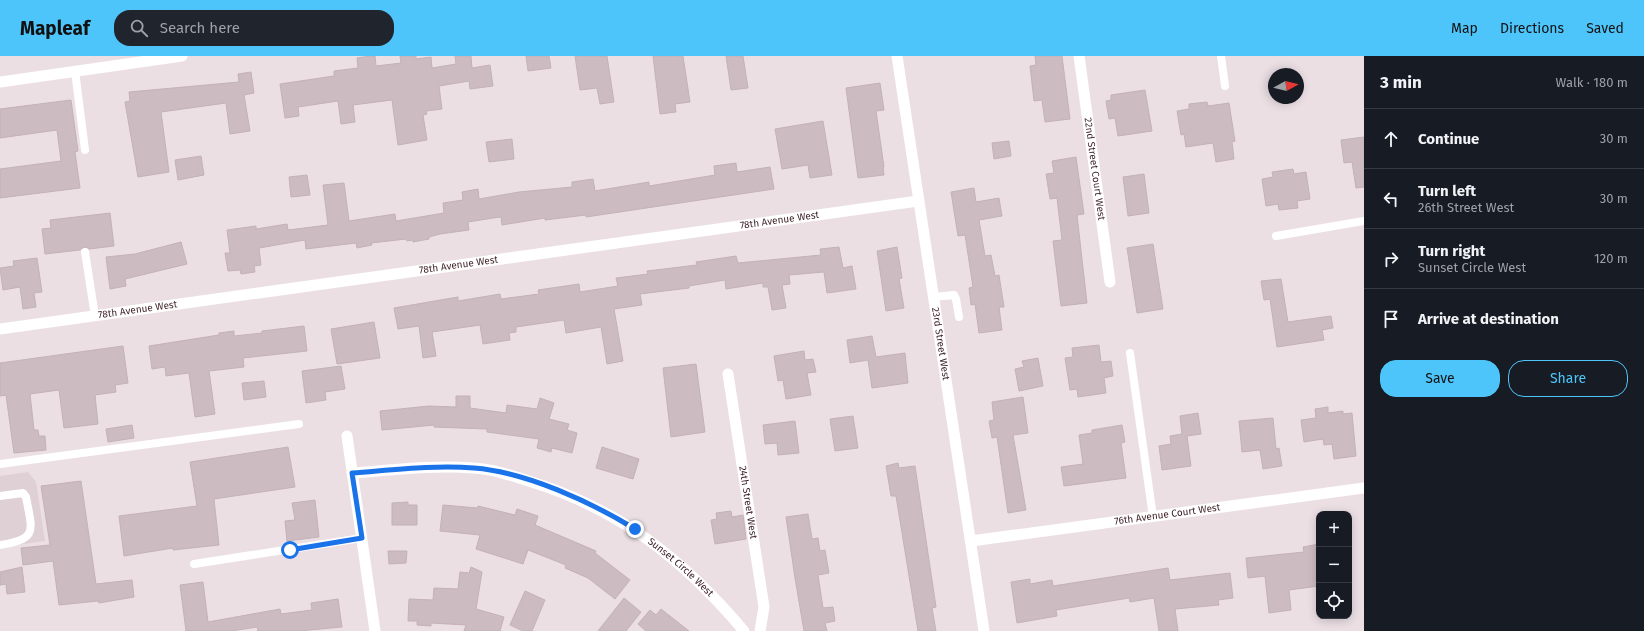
<!DOCTYPE html>
<html lang="en">
<head>
<meta charset="utf-8">
<style>
  :root { --surface:#171b24; --page:#20242c; --text:#f1f3f6; --muted:#9ea1a6; --line:#363941; --accent:#4ec5fa }
  body { margin:0; font-family:"Fira Sans",sans-serif; background:var(--page); color:var(--text) }
  .controls { position:absolute; right:12px; bottom:12px; display:grid; overflow:hidden; border-radius:8px; box-shadow:0 2px 10px #0003 }
  .controls button { width:36px; height:36px; display:grid; place-items:center; padding:0; border:0; border-bottom:1px solid var(--line); background:var(--surface); color:var(--text); font:20px sans-serif }
  .compass { position:absolute; left:1268px; top:12px; width:36px; height:36px; border-radius:50%; background:var(--surface); box-shadow:0 2px 10px #0003; rotate:82deg }
  .stop { position:absolute; width:12px; height:12px; margin:-9px; border:3px solid #1a73e8; border-radius:50%; background:#fff }
  .stop.end { background:#1a73e8; border-color:#fff; box-shadow:0 1px 4px #0008 }
  .list { margin:0; padding:0; list-style:none }
  h2 { display:flex; justify-content:space-between; align-items:center; height:52px; margin:0; padding:0 16px; font-size:17px }
  h2 small { font-size:13px; font-weight:400; color:var(--muted) }
  .list li { display:grid; grid-template-columns:26px 1fr auto; gap:12px; align-items:center; box-sizing:border-box; height:60px; padding:0 16px; border-top:1px solid var(--line) }
  .list b { display:block; font-size:15px; white-space:nowrap }
  .list p { margin:0; font-size:13px; white-space:nowrap; color:var(--muted) }
  .list em { font-size:13px; font-style:normal; color:var(--muted) }
  .actions { display:flex; gap:8px; padding:12px 16px }
  .actions a { flex:1; padding:9px 0; border:1px solid var(--accent); border-radius:16px; text-align:center; font-size:14px; color:var(--accent) }
  .actions .main { background:var(--accent); color:#111 }
  .icon { flex:none; width:22px; height:22px; fill:none; stroke:currentColor; stroke-width:2; stroke-linecap:round; stroke-linejoin:round }
  .map { position:relative; flex:none; width:1364px; height:575px; overflow:hidden }
  header { display:flex; align-items:center; gap:24px; box-sizing:border-box; height:56px; padding:0 20px; background:var(--accent); color:#111 }
  header strong { font-size:19px }
  nav { display:flex; gap:22px; margin-inline-start:auto; font-size:14px }
  .search { width:280px; height:36px; background:var(--page); display:flex; align-items:center; gap:10px; box-sizing:border-box; padding:0 14px; border-radius:16px; color:var(--muted); font-size:15px }
  main { display:flex }
  aside { flex:1; background:var(--surface) }
  .map>svg:first-child { display:block }
  .built { fill:#dfd0d5 }
  .building { fill:#ccbbc1; stroke:#c5b1b8 }
  .lines { fill:none; stroke-linecap:round; stroke-linejoin:round }
  .service { stroke:#fff; stroke-width:8 }
  .minor { stroke:#fff; stroke-width:11 }
  .tertiary { stroke:#fff; stroke-width:11 }
  .route { stroke:#1a73e8; stroke-width:5 }
  .labels { text-anchor:middle; dominant-baseline:central; stroke-width:3; stroke-linejoin:round; paint-order:stroke }
  .street-label { font-size:10px; fill:#3c1f25; stroke:#f8eff3 }
</style>
</head>
<body>
<header>
<strong>Mapleaf</strong>
<div class="search"><svg class="icon" aria-label="search" viewBox="0 0 24 24"><circle cx="10" cy="10" r="6"/><path d="M15 15l6 6"/></svg>Search here</div>
<nav><a>Map</a><a>Directions</a><a>Saved</a></nav>
</header>
<main>
<div class="map">
<svg width="1364" height="575" viewBox="0 0 1364 575">
  <rect width="100%" height="100%" fill="#ebdfe4"/>
  <!-- built -->
  <path class="built" d="M28,416L36,426L45,485L0,491V420Z"/>
  <!-- building -->
  <path class="building" d="M370,0H375L376,10L401,7L400,0H416V3L431,1L432,12L456,8L455,0H471L472,12L490,9L493,30L470,33L469,25L439,30L442,53L426,55L427,58L423,59L427,84L398,89L392,44L353,49L355,66L341,68L338,45L298,51L299,60L285,62L280,28L334,20V15L358,12L357,2Z
    M526,0H549L551,12L528,15Z
    M575,0H607L614,46L600,48L597,32L580,34Z
    M653,0H683L690,46L675,48L676,56L660,58Z
    M726,0H743L748,32L731,34Z
    M1035,0H1062L1070,63L1045,66L1042,44L1034,45L1030,10L1036,9Z
    M251,16L254,37L244,39L250,75L230,78L226,47L161,56L169,116L138,121L125,46L130,45L129,36L239,26L238,18Z
    M880,27L884,54L876,55L884,111H883L884,119L858,122L846,32Z
    M1145,34L1152,75L1118,80L1115,62L1109,63L1106,45L1111,44V39Z
    M71,44L78,95L75,96L80,132L0,142V113L61,105L57,74L0,82V53Z
    M1207,46L1208,50L1229,47L1235,85L1232,86L1234,103L1216,106L1213,87L1186,91L1184,78L1181,79L1177,55L1189,53V48Z
    M823,65L832,119L810,122L808,109L782,113L775,73Z
    M1364,81V131L1356,132L1352,106L1344,107L1341,84Z
    M512,83L514,103L489,106L486,86Z
    M1009,85L1011,100L994,103L992,87Z
    M201,100L204,119L178,124L175,104Z
    M1076,101L1084,158L1077,159L1087,247L1061,250L1053,185L1062,184L1057,142L1050,143L1046,118L1054,117L1052,105Z
    M736,107L737,116L770,111L774,133L586,161V159L545,164V162L502,169L501,161L493,162L468,166L469,174L440,178L429,181V183L413,186V184L407,185L406,183L371,187L372,189L357,192L356,187L306,193L305,184L259,192L261,209L254,210L255,216L241,218L240,214L228,215L225,197H230L227,174L256,170V173L287,168L288,174L328,169L323,129L344,127L349,165L395,158L396,165L444,157L443,147L463,144L462,136L478,133L479,143L519,136L572,131V126L593,123L595,135L649,126V130L715,119L714,110Z
    M1293,113L1294,118L1306,116L1310,143L1297,145L1298,152L1279,154L1278,148L1266,150L1262,123L1273,121L1272,116Z
    M1144,118L1149,157L1128,160L1123,121Z
    M307,119L310,139L291,141L289,121Z
    M974,132L976,146L999,142L1002,160L979,164L985,200L991,199L995,220L999,219L1004,251H999L1002,274L979,277L975,248L971,249L969,232L973,231L965,179L958,180L951,136Z
    M110,157L114,190L89,193L85,191L80,194L45,198L42,173L51,172L50,164Z
    M181,186L187,208L125,223L126,230L110,233L106,201L135,198Z
    M1153,188L1163,253L1137,257L1127,192Z
    M839,191L843,212L852,210L856,233L827,237L824,216L789,219L790,228L782,229L786,252L772,254L768,231H763V227L726,233L725,224L689,230V232L640,238L642,249L614,253L623,305L607,308L601,271L566,277L564,264L516,271V276L509,277L510,284L483,288L480,269L432,276L436,300L423,302L419,270L398,273L394,252L458,241V245L500,238L501,243L539,238L538,234L579,228L580,236L618,230L616,222L648,218L647,215L697,209L696,206L736,200L738,207L821,199L820,193Z
    M897,191L902,222L899,223L904,252L886,255L877,195Z
    M37,202L42,236L34,237L36,251L23,253L20,231L3,234L0,212L14,210L13,205Z
    M1281,223L1288,266L1331,260L1333,272L1322,274L1324,284L1277,291L1270,243L1264,244L1261,225Z
    M374,266L380,302L337,308L331,273Z
    M304,270L307,295L243,302L244,311L209,315L215,358L195,361L189,317L166,320L165,311L152,313L149,290L219,279V277L234,275V280L262,277V275Z
    M872,280L876,301L905,297L908,327L872,332L868,304L850,307L847,284Z
    M1099,289L1101,306L1111,305L1113,320L1104,322L1106,337L1078,341L1077,333L1070,334L1065,302L1073,301L1072,292Z
    M123,290L128,327L115,329L116,336L95,339L98,368L64,372L59,334L30,338L34,374H38L39,380H45L46,394L14,397L6,339L0,340V307Z
    M804,295L805,304L813,303L816,316L807,317L811,339L786,343L783,324L778,325L774,300Z
    M1038,302L1043,330L1019,335L1015,313L1024,311L1022,305Z
    M696,308L705,376L671,381L663,312Z
    M341,310L345,333L325,336L326,344L306,347L302,315Z
    M264,325L266,341L244,344L242,327Z
    M456,340H470V352L506,357L507,349L537,353L540,342L554,347L549,363L569,368L567,374L577,377L572,397L552,392L551,396L537,392L539,383L487,376V373L434,371V369L382,374L380,355L429,350L456,351Z
    M1023,341L1028,377L1013,379L1026,454L1008,457L997,381L992,382L989,365L994,364L992,346Z
    M1328,351V357L1343,355V358L1352,357L1356,400L1334,403L1332,388L1324,389L1323,383L1304,386L1301,364L1316,362L1315,353Z
    M1198,357L1201,378L1187,380L1191,410L1162,414L1159,390L1171,388L1170,380L1182,378L1180,360Z
    M853,360L858,392L835,395L830,363Z
    M1273,362L1276,393L1279,392L1282,410L1263,413L1260,394L1242,396L1239,365Z
    M795,365L799,397L778,399L777,387L765,388L763,369Z
    M132,369L134,382L108,386L106,373Z
    M1122,369L1125,386L1121,387L1126,422L1064,430L1061,411L1083,408L1079,379L1092,377V374Z
    M288,391L295,431L214,443L219,489L173,494V492L124,500L119,460L197,450L190,406Z
    M602,391L639,403L633,423L596,412Z
    M898,407L899,412L915,410L936,551L932,552L936,575H918L896,440H891L886,410Z
    M81,425L96,528L132,524L134,541L99,547L98,545L59,549L53,505L23,509L21,492L50,489L41,430Z
    M315,444L319,481L287,485L285,465L295,464L292,447Z
    M408,446V449H417V469H392V447Z
    M443,449L477,452L478,450L515,459L517,453L538,460L535,469L596,495L595,497L630,524L615,543L588,522L565,512L566,509L528,494L523,508L476,493L480,479L440,475Z
    M731,455L732,461L743,459L746,483L715,488L711,464L717,463L716,457Z
    M808,458L812,483L818,482L820,495L825,494L829,517L818,519L823,552L833,551L835,565L825,567L827,575H804L795,522L786,461Z
    M1319,488V530L1289,534L1291,554L1269,557L1265,520L1248,522L1246,502L1304,496L1303,491Z
    M388,495H407L406,507L389,508Z
    M22,511L25,536L7,538L6,528L0,529V516Z
    M471,511L482,516L476,553L504,561L500,575H464L466,569L431,567V570L417,569V565H408L409,543L433,544L434,532L458,533L460,516L469,517Z
    M1168,512L1170,524L1230,517L1233,542L1218,544L1219,549L1175,553L1178,575H1159L1154,542L1130,546L1129,542L1056,554L1057,560L1017,567L1011,526L1030,523V528L1052,524L1053,530Z
    M203,526L208,566L280,553L281,558L312,554L311,547L338,543L342,571L299,575H258L257,571L231,575H186L180,529Z
    M525,535L545,544L532,575H523L510,569Z
    M624,542L641,556L626,575H598Z
    M661,553L689,575H646L638,568L650,554L656,559Z"/>
  <g class="lines">
    <!-- service -->
    <path class="service" d="M1221,0L1225,30
      M75,15L85,94
      M1276,180L1364,165
      M85,196L95,260
      M933,241L954,239L956,243L959,261
      M1130,297L1153,461
      M0,408L299,368
      M0,440L23,437L26,441C32,474 39,483 0,489
      M194,508L362,482"/>
    <!-- minor -->
    <g class="minor">
      <path id="s1" d="M897,0L984,575"/>
      <path id="s2" d="M1079,0L1110,226"/>
      <path id="s3" d="M0,273L918,145"/>
      <path id="s4" d="M728,318L764,551L760,575"/>
      <path d="M347,380L375,575"/>
      <path id="s5" d="M352,417C393,414 433,409 473,412C493,413 513,420 532,426C621,454 684,504 744,575"/>
      <path id="s6" d="M971,485L1364,432"/>
    </g>
    <!-- tertiary -->
    <path class="tertiary" d="M0,26L182,0"/>
  </g>
  <g class="lines">
    <!-- route -->
    <path class="route" d="M290,494L362,482L352,417C393,414 433,409 474,412C526,416 591,446 635,473"/>
  </g>
  <g class="labels">
    <!-- street labels -->
    <g class="street-label">
      <text stroke="none"><textPath href="#s2" startOffset="114">22nd Street Court West</textPath></text>
      <text stroke="none"><textPath href="#s3" startOffset="787">78th Avenue West</textPath></text>
      <text stroke="none"><textPath href="#s3" startOffset="463">78th Avenue West</textPath></text>
      <text stroke="none"><textPath href="#s3" startOffset="139">78th Avenue West</textPath></text>
      <text stroke="none"><textPath href="#s1" startOffset="291">23rd Street West</textPath></text>
      <text stroke="none"><textPath href="#s4" startOffset="130">24th Street West</textPath></text>
      <text stroke="none"><textPath href="#s6" startOffset="198">76th Avenue Court West</textPath></text>
      <text stroke="none"><textPath href="#s5" startOffset="355">Sunset Circle West</textPath></text>
    </g>
  </g>
</svg>
<div class="controls">
<button>+</button>
<button>−</button>
<button><svg class="icon" aria-label="locate" viewBox="0 0 24 24"><circle cx="12" cy="12" r="6"/><path d="M12 2v4M12 18v4M2 12h4M18 12h4"/></svg></button>
</div>
<svg class="compass" viewBox="-18 -18 36 36"><path d="M0-13l5 13h-10z" fill="#e53935"/><path d="M0 13l5-13h-10z" fill="#9ea1a6"/></svg>
<div class="stop" style="left:290px;top:494px"></div>
<div class="stop end" style="left:635px;top:473px"></div>
</div>
<aside>
<h2>3 min<small>Walk · 180 m</small></h2>
<ul class="list">
<li><svg class="icon" aria-label="ahead" viewBox="0 0 24 24"><path d="M12 20V5M6 11l6-6 6 6"/></svg><div><b>Continue</b></div><em>30 m</em></li>
<li><svg class="icon" aria-label="left" viewBox="0 0 24 24"><path d="M17 20v-9H6M10 6l-5 5 5 5"/></svg><div><b>Turn left</b><p>26th Street West</p></div><em>30 m</em></li>
<li><svg class="icon" aria-label="right" viewBox="0 0 24 24"><path d="M7 20v-9h11M14 6l5 5-5 5"/></svg><div><b>Turn right</b><p>Sunset Circle West</p></div><em>120 m</em></li>
<li><svg class="icon" aria-label="arrive" viewBox="0 0 24 24"><path d="M6 21V4h12l-3 4 3 4H6"/></svg><div><b>Arrive at destination</b></div></li>
</ul>
<div class="actions"><a class="main">Save</a><a>Share</a></div>
</aside>
</main>
</body>
</html>
